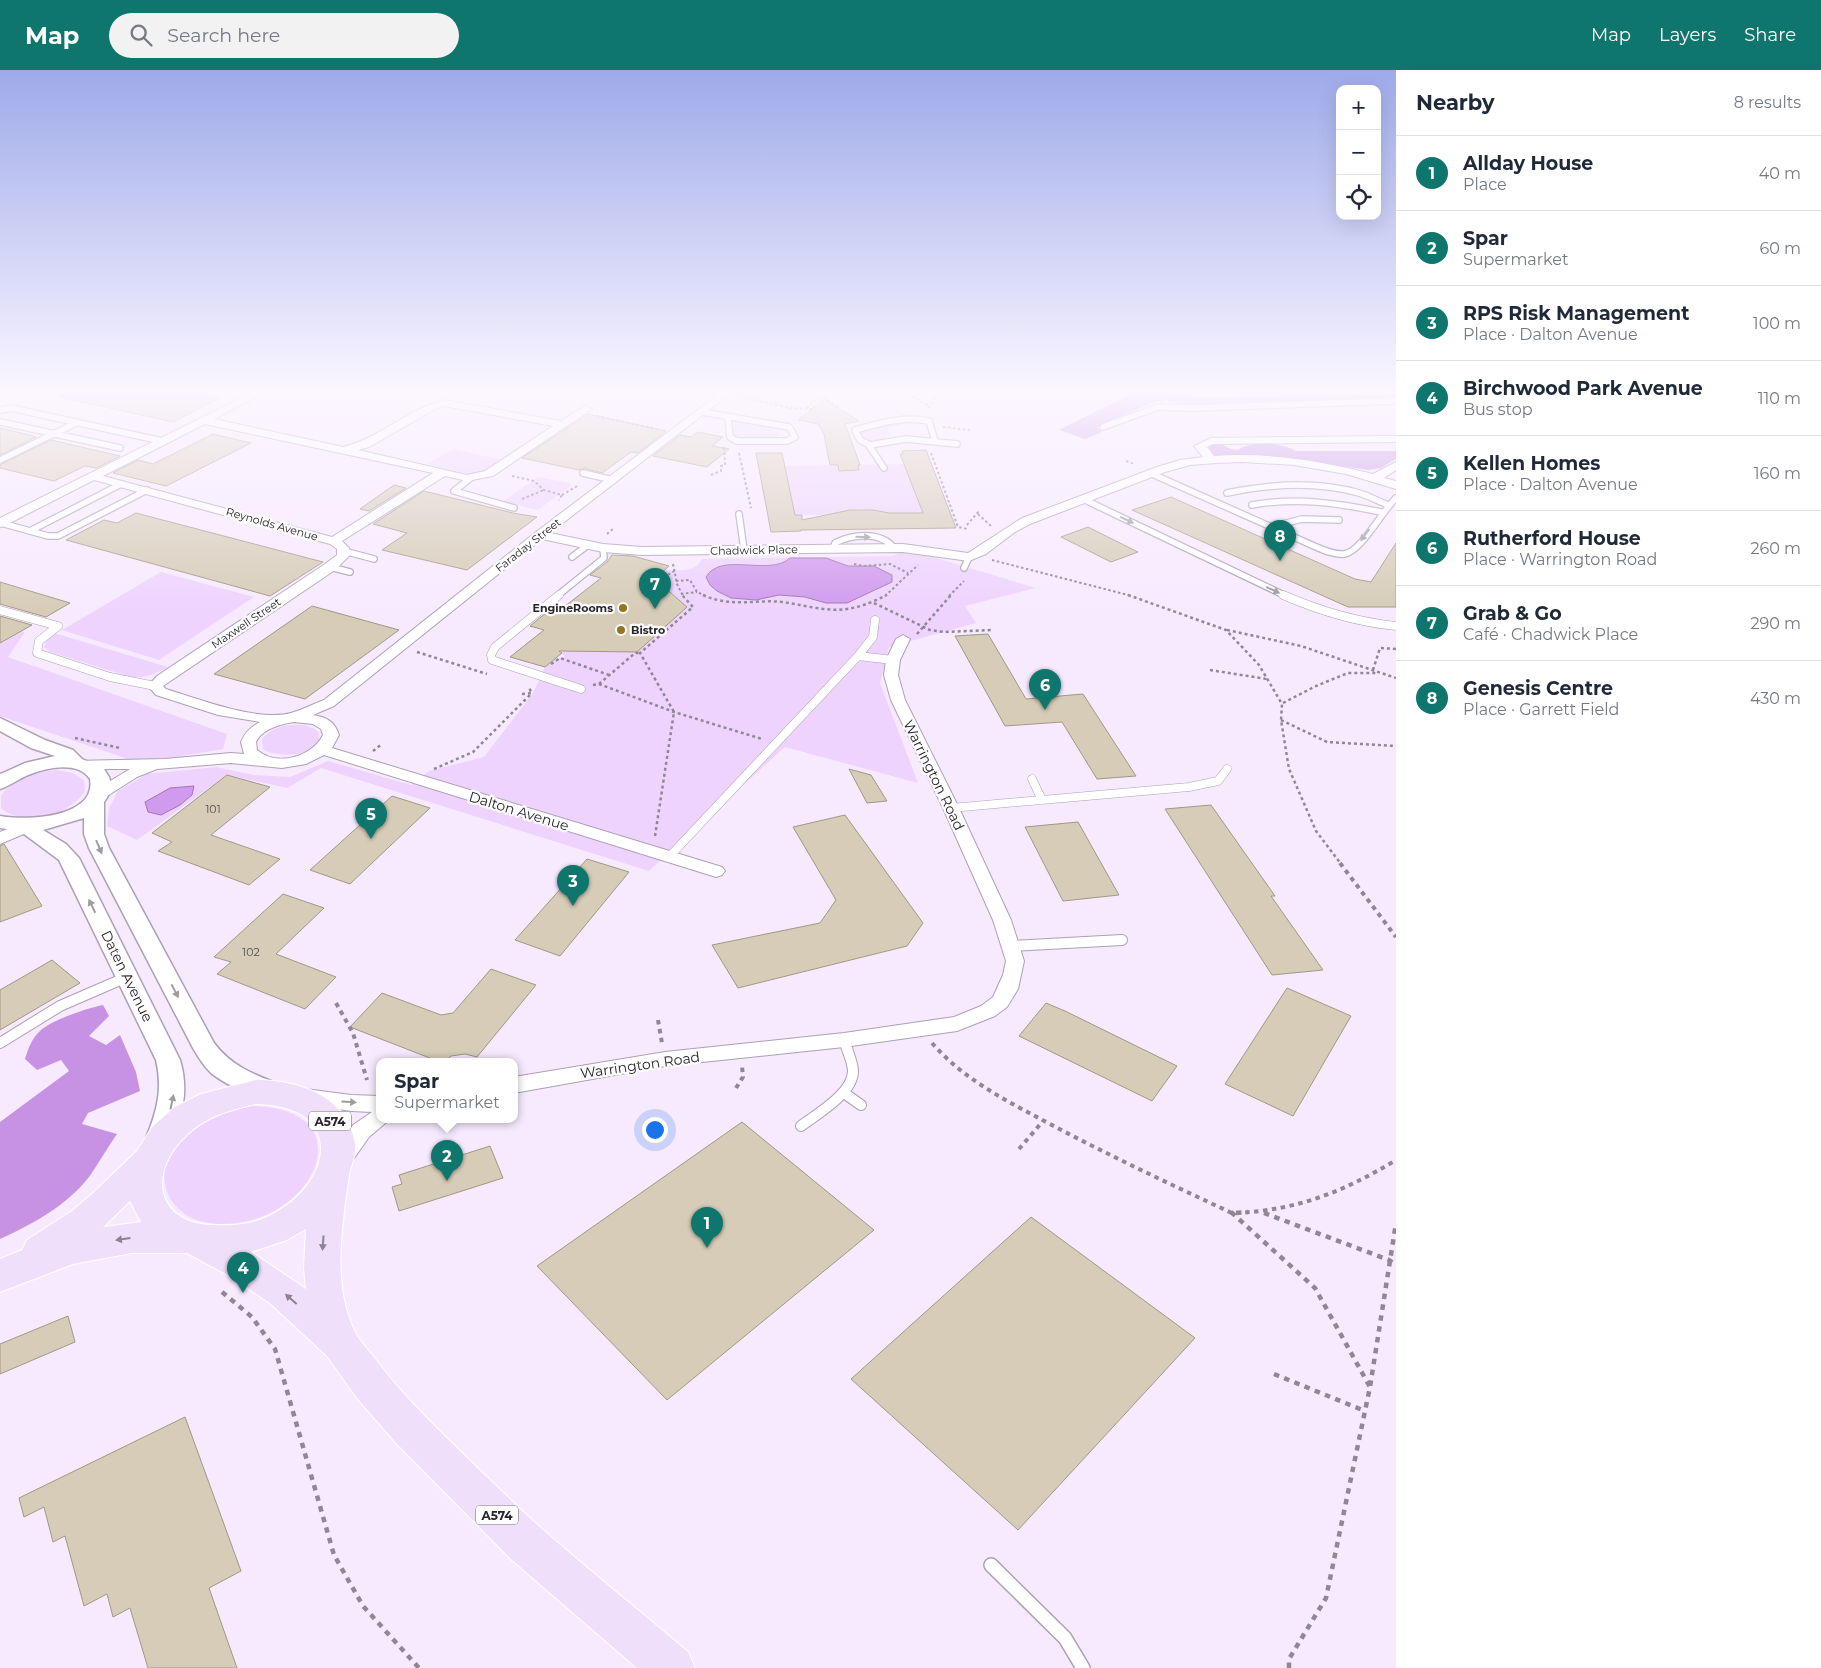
<!DOCTYPE html>
<html lang="en">
<head>
<meta charset="utf-8">
<style>
  :root { --surface:#fff; --page:#f2f2f3; --text:#1f2937; --muted:#747a83; --line:#e0e1e3; --accent:#0f766e }
  body { margin:0; font-family:Montserrat,sans-serif; background:var(--page); color:var(--text) }
  .controls { position:absolute; right:15px; top:15px; display:grid; overflow:hidden; border-radius:10px; box-shadow:0 5px 20px #0002 }
  .controls button { width:45px; height:45px; display:grid; place-items:center; padding:0; border:0; border-bottom:1px solid var(--line); background:var(--surface); color:var(--text); font:25px sans-serif }
  .you { position:absolute; left:654px; top:1059px; width:18px; height:18px; margin:-12px; border:4px solid #fff; border-radius:50%; background:#1a73e8; box-shadow:0 0 0 8px #1a73e833 }
  .badge { display:grid; place-items:center; width:32px; height:32px; border-radius:50%; background:var(--accent); color:#fff; font-size:16px; font-weight:700 }
  .pin { position:absolute; translate:-50% -41px; filter:drop-shadow(0 1px 2px #0008) }
  .pin::after { content:''; position:absolute; top:26px; width:18px; height:15px; background:inherit; clip-path:polygon(0 0,100% 0,50% 100%) }
  .popup { position:absolute; left:376px; top:988px; width:142px; height:65px; box-sizing:border-box; display:grid; place-content:center; border-radius:10px; background:var(--surface); filter:drop-shadow(0 1px 4px #0005); font-size:16px; white-space:nowrap; color:var(--muted) }
  .popup b { font-size:19px; color:var(--text) }
  .popup::after { content:''; position:absolute; left:50%; top:100%; margin-left:-10px; border:10px solid transparent; border-top-color:var(--surface) }
  .list { margin:0; padding:0; list-style:none }
  h2 { display:flex; justify-content:space-between; align-items:center; height:65px; margin:0; padding:0 20px; font-size:21px }
  h2 small { font-size:16px; font-weight:400; color:var(--muted) }
  .list li { display:grid; grid-template-columns:32px 1fr auto; gap:15px; align-items:center; box-sizing:border-box; height:75px; padding:0 20px; border-top:1px solid var(--line) }
  .list b { display:block; font-size:19px; white-space:nowrap }
  .list p { margin:0; font-size:16px; white-space:nowrap; color:var(--muted) }
  .list em { font-size:16px; font-style:normal; color:var(--muted) }
  .icon { flex:none; width:28px; height:28px; fill:none; stroke:currentColor; stroke-width:2; stroke-linecap:round; stroke-linejoin:round }
  .map { position:relative; flex:none; width:1396px; height:1598px; overflow:hidden }
  header { display:flex; align-items:center; gap:30px; box-sizing:border-box; height:70px; padding:0 25px; background:var(--accent); color:#fff }
  header strong { font-size:24px }
  nav { display:flex; gap:28px; margin-inline-start:auto; font-size:18px }
  .search { width:350px; height:45px; background:var(--page); display:flex; align-items:center; gap:12px; box-sizing:border-box; padding:0 18px; border-radius:28px; color:var(--muted); font-size:19px }
  main { display:flex }
  aside { flex:1; background:var(--surface) }
  .map>svg:first-child { display:block }
  .green { fill:#eed3fe }
  .forest { fill:#c792e4 }
  .water { fill:#d09bee; stroke:#9e77b4 }
  .building { fill:#d6ccb7; stroke:#a19884 }
  .lines { fill:none; stroke-linecap:round; stroke-linejoin:round }
  .service-far3-casing { stroke:#aca0b4; stroke-width:8 }
  .service-far2-casing { stroke:#aca0b4; stroke-width:9 }
  .service-far1-casing { stroke:#aca0b4; stroke-width:12 }
  .service-casing { stroke:#aca0b4; stroke-width:16 }
  .minor-casing { stroke:#aca0b4; stroke-width:2 }
  .tertiary-casing { stroke:#aca0b4; stroke-width:3 }
  .primary-casing { stroke:#fff; stroke-width:2 }
  .path-far3 { stroke:#8f8795; stroke-width:2; stroke-dasharray:2.5 2.5; stroke-linecap:butt }
  .path-far2 { stroke:#8f8795; stroke-width:2.5; stroke-dasharray:3 3; stroke-linecap:butt }
  .path-far1 { stroke:#8f8795; stroke-width:4; stroke-dasharray:4.5 4.5; stroke-linecap:butt }
  .path { stroke:#8f8795; stroke-width:4.5; stroke-dasharray:5.5 5.5; stroke-linecap:butt }
  .service-far3 { stroke:#fff; stroke-width:5.5 }
  .service-far2 { stroke:#fff; stroke-width:8 }
  .service-far1 { stroke:#fff; stroke-width:10 }
  .service { stroke:#fff; stroke-width:13 }
  .minor { fill:#fff; fill-rule:evenodd }
  .tertiary { fill:#fff; fill-rule:evenodd }
  .primary { fill:#f0dffa; fill-rule:evenodd }
  .oneway { fill:#9e9ca0 }
  .oneway2 { fill:#8c8292 }
  .poi-dot { fill:#95751d; stroke:#fdfdfd; stroke-width:2 }
  .labels { text-anchor:middle; dominant-baseline:central; stroke-width:4.5; stroke-linejoin:round; paint-order:stroke }
  .far-street-label { font-size:11px; fill:#28242b; stroke:#fdfdfd }
  .far-poi-label { font-size:11px; font-weight:bold; fill:#28242b; stroke:#fdfdfd; text-anchor:end }
  .number-label { font-size:11px; fill:#544e4e }
  .shield { fill:#fdfdfd; stroke:#68656a; stroke-width:1 }
  .shield-label { font-size:12px; font-weight:bold; fill:#28242b }
  .street-label { font-size:14px; fill:#28242b; stroke:#fdfdfd }
</style>
</head>
<body>
<header>
<strong>Map</strong>
<div class="search"><svg class="icon" aria-label="search" viewBox="0 0 24 24"><circle cx="10" cy="10" r="6"/><path d="M15 15l6 6"/></svg>Search here</div>
<nav><a>Map</a><a>Layers</a><a>Share</a></nav>
</header>
<main>
<div class="map">
<svg width="1396" height="1598" viewBox="0 0 1396 1598">
  <rect width="100%" height="100%" fill="#f7eaff"/>
  <!-- green -->
  <path class="green" d="M740,320H754L750,321L769,332L777,330L787,337L731,326Z
    M899,351H905L903,354L888,358V361L891,364C878,373 871,374 858,365L860,360Z
    M735,352L765,357L778,362L777,369L752,370L736,368L731,363V357Z
    M453,379L502,390L477,406L427,394Z
    M904,394L923,443L881,444V441C869,438 855,438 843,441L844,445H795L785,396L849,395L838,397L840,401L859,400L858,397L853,395Z
    M538,407L573,414L538,440L502,432Z
    M904,481L933,487L1036,518L965,536L976,553L889,577L880,613L918,713L785,677L649,801L321,698L287,718L227,705L137,770L107,756L109,738L118,721L147,704L216,697L254,705L290,707L328,691L411,715L429,701L484,687L533,623L545,597L555,589L565,587L561,583L586,564L637,582L687,537L670,522L643,523L649,514L665,500C677,500 696,503 702,489L892,486Z
    M161,502L254,527L159,590L62,560Z
    M0,554L25,562L8,587L227,664L223,679L140,693L0,646Z
    M54,563L168,597C155,604 146,608 131,607L50,582L44,577L46,571Z
    M304,655L315,659L319,663C322,687 278,689 263,679L262,669C273,656 288,654 304,655Z
    M56,700L73,703L84,710L85,721C70,745 24,759 1,738V726C14,707 35,702 56,700Z
    M253,1036C358,1039 322,1137 243,1152C227,1155 209,1155 194,1149C179,1142 167,1130 165,1113C159,1067 217,1041 253,1036Z"/>
  <!-- forest -->
  <path class="forest" d="M1139,320L1203,328L1396,324V330L1194,336L1166,330L1151,333L1097,357L1102,362L1085,369L1059,360Z
    M1217,372L1231,379L1238,380C1248,371 1285,373 1296,381H1396V389L1381,398L1368,400L1299,389L1213,385L1207,376Z
    M103,935L109,946L89,966L106,975L120,965L136,1002L140,1021L88,1043L82,1054L117,1064C107,1078 99,1093 89,1107C66,1136 33,1154 0,1169V1052L69,1001L61,990L37,1000L25,989C28,979 32,968 40,961C51,950 88,938 103,935Z"/>
  <!-- water -->
  <path class="water" d="M790,488H826L848,496H874L892,505V512L847,533H826L805,527L779,525L756,530L731,528L717,521L710,515L706,507C721,481 769,507 790,488Z
    M194,716L192,725L180,735L161,745L148,742L145,732L170,718Z"/>
  <!-- building -->
  <path class="building" d="M61,320H179L219,328L173,352L60,327Z
    M824,329L859,351L845,354L860,395H858L859,400L839,401L838,395H830L824,364L818,354L798,350Z
    M588,344L643,356L666,361L638,383L631,382L602,403L584,398L579,400L522,388Z
    M0,358L34,366L36,367L0,385Z
    M698,362L723,367L712,376L729,379L707,397L653,386L680,365L691,367Z
    M213,364L251,373L166,416L113,403L138,390L153,394Z
    M51,370L120,386L96,398L85,396L54,411L0,398V395Z
    M926,380L956,458L801,460V461L771,462L756,383H782L795,445H802V450L850,440H873L889,443H923L900,384H903L902,381Z
    M394,415L406,418L369,441L360,439Z
    M424,421L513,443L537,447L467,500L382,480L407,463L373,454Z
    M1171,427L1355,509L1371,512L1396,473V537H1348L1132,440Z
    M136,443L323,492L270,526L66,470L104,450L117,453Z
    M1088,457L1138,482L1111,492L1061,467Z
    M612,485L633,486L669,496L655,509L687,537L637,582L559,581L562,583L545,597L510,587L544,560L530,556L547,542L555,544L601,508L590,505L607,492Z
    M0,512L70,533L46,547L0,534Z
    M312,536L399,560L305,629L214,604Z
    M0,546L32,555L0,573Z
    M988,564L1026,629L1083,624L1136,706L1097,709L1062,652L1005,656L955,566Z
    M849,699L871,705L887,731L867,733Z
    M227,705L270,717L211,765L280,789L249,815L158,781L172,772L152,763Z
    M392,726L430,738L350,814L310,800Z
    M1211,735L1275,826H1271L1323,900L1272,905L1165,739Z
    M845,745L923,853L907,876L738,918L712,875L820,853L836,830L793,757Z
    M1078,752L1119,825L1063,831L1025,757Z
    M4,774L42,836L0,852V776Z
    M587,789L629,802L560,886L515,870Z
    M283,824L324,838L276,884L336,907L305,939L217,904L231,892L214,887Z
    M52,890L80,913L0,960V920Z
    M491,899L536,915L477,987L465,984L451,986L445,992H440L350,957L382,923L441,945L453,943Z
    M1287,918L1351,946L1293,1046L1225,1014Z
    M1046,933L1065,941L1177,996L1152,1031L1019,966Z
    M742,1052L874,1160L667,1330L537,1196Z
    M490,1076L503,1108L399,1141L392,1117L402,1114L399,1105Z
    M1031,1147L1195,1268L1018,1460L851,1309Z
    M68,1246L75,1272L0,1304V1274Z
    M185,1347L241,1501L209,1518L237,1598H148L130,1538L113,1547L107,1524L84,1536L65,1466L53,1472L44,1437L24,1447L19,1428Z"/>
  <g class="lines">
    <defs>
      <path id="service-far3" d="M0,340L11,338L162,371
        M702,342L789,357L795,367L787,371H737L730,367L728,347
        M0,352L120,378
        M1103,357L1158,337L1193,338L1396,331
        M935,371L929,351C903,346 880,353 855,360L860,370L870,375L906,369L957,374
        M868,374L884,398
        M0,390L76,353
        M583,403L613,410
        M1150,403L1314,476C1323,480 1334,485 1344,484C1361,482 1382,441 1396,428
        M454,421L514,438
        M454,421L472,407
        M1227,423C1270,414 1316,411 1359,423C1369,426 1378,431 1388,435
        M1083,429L1286,526
        M1252,435C1296,427 1338,433 1381,442
        M739,444L744,480
        M1,453L48,466H58L147,420
        M1271,457L1302,449L1339,450
        M30,461L121,414
        M833,479L835,473C852,464 881,461 894,478
        M344,481L374,489
        M572,487L588,475
        M330,497L350,502
        M964,498L969,487
        M557,526L604,488L603,478"/>
      <path id="service-far2" d="M559,525L495,577L491,585L492,590L581,619
        M1283,525C1320,541 1356,552 1396,556
        M0,540L58,556
        M58,556L39,571L37,583L110,607L155,616
        M858,586L893,590
        M1032,709L1042,730
        M951,738L1189,717L1218,711L1227,699
        M669,787L858,586L873,567L875,550"/>
      <path id="service-far1" d="M1011,876L1122,870
        M0,973L60,936L127,907
        M844,1023L861,1035
        M801,1056C817,1044 854,1023 853,1000C852,990 847,980 844,970"/>
      <path id="service" d="M991,1495L1065,1568L1083,1598"/>
      <path id="minor" d="M257,320H269L214,349L343,377C380,368 408,339 444,330L561,351L583,337L587,336L592,339L493,406L467,411L445,406L342,471L349,478V486L335,500L163,616L166,619C199,629 258,652 291,643C302,640 313,634 324,630L536,462L716,326L698,322L697,320H735L550,463L603,474L642,477L903,474L968,483L1022,448L1157,397L1180,390L1203,387L1194,376L1211,368L1396,366V372L1213,374L1207,377L1214,386C1268,382 1321,391 1373,404L1396,392V400L1384,408L1396,411V419L1346,404L1294,395L1242,392L1216,393L1190,395L1165,402L1030,454L1015,462L986,484L969,491L903,482L642,485L603,482L542,469L334,636L313,645C327,647 335,652 339,665L332,678L722,797L725,801L722,805L716,807L324,685L306,694L282,698L231,693L157,699L137,707L104,728H92L90,725L92,722L130,699H79L73,697L71,694L73,691L165,689L231,683L244,684L241,672C245,662 251,657 260,652L218,645L156,625L148,616L157,606L325,494L337,485V479L330,474L94,410L4,456L0,457V448ZM444,336L553,356L485,401L467,405L358,380L369,377L437,338ZM205,354L433,403L332,467L103,406ZM294,652L313,654L321,659L323,665C312,687 277,697 257,680L256,672C262,659 281,654 294,652Z
        M903,565L910,569L900,590L898,605L905,630L959,738L1011,850L1024,891L1018,919L1007,937L995,946L957,961L844,977L665,996L514,1023V1007L665,982L844,963L954,947L981,936L993,927L1003,905L1006,891L993,850L943,738L891,630L884,605L886,590L896,569Z
        M25,752L31,753L33,757L31,761L0,774V762Z
        M305,1019L351,1025L380,1026V1050H389L369,1067L350,1094L342,1097L334,1094L331,1088L353,1055L372,1042L351,1041L298,1033L295,1027L298,1021Z"/>
      <path id="tertiary" d="M0,648L45,670L73,680L82,689L104,699L109,707L111,714L108,726L104,732V764L109,778L214,973C232,997 255,1005 282,1015L286,1022L282,1029C264,1034 226,1015 211,1003C204,996 198,987 193,978L89,778L84,764V748L43,760L66,774L79,788L180,990C189,1020 183,1048 168,1075L159,1078L150,1075L146,1068C157,1041 163,1019 156,990L59,790L20,761L0,758V746C25,751 97,748 90,709C78,690 45,698 28,705C18,709 10,716 0,719V704L3,703L25,693L55,686L31,678L0,661Z"/>
      <path id="primary" d="M256,1010C298,1010 348,1026 355,1074C356,1086 351,1095 349,1105C342,1155 331,1216 356,1264C360,1271 367,1279 373,1286C398,1320 427,1349 458,1379C486,1406 514,1434 543,1460C591,1502 640,1541 688,1582L695,1598H637L512,1490L396,1373L357,1328L327,1286L271,1234L233,1208L187,1183H132L73,1194L0,1222V1189L22,1180L27,1170L72,1141L92,1124L137,1081L153,1056L175,1037L201,1024ZM256,1034C352,1036 331,1121 262,1149C247,1155 229,1156 213,1155C153,1153 148,1099 188,1064C207,1046 230,1040 256,1034ZM130,1131L141,1152L103,1157ZM306,1159L304,1198L306,1219L251,1182L287,1170Z"/>
    </defs>
    <!-- service-far3 casing -->
    <use href="#service-far3" class="service-far3-casing"/>
    <!-- service-far2 casing -->
    <use href="#service-far2" class="service-far2-casing"/>
    <!-- service-far1 casing -->
    <use href="#service-far1" class="service-far1-casing"/>
    <!-- service casing -->
    <use href="#service" class="service-casing"/>
    <!-- minor casing -->
    <use href="#minor" class="minor-casing"/>
    <!-- tertiary casing -->
    <use href="#tertiary" class="tertiary-casing"/>
    <!-- primary casing -->
    <use href="#primary" class="primary-casing"/>
    <!-- path-far3 -->
    <path class="path-far3" d="M820,322L822,320
      M908,324L929,336
      M741,327L790,338L812,339
      M807,338L813,331L825,328L840,339
      M928,338L943,320
      M597,346L657,359
      M943,357L970,360
      M739,383L751,438
      M931,383L958,457L967,459
      M1126,391L1135,394
      M711,405L721,401V396L725,395L724,377
      M512,406L534,411L544,420L562,425L559,430
      M562,425L579,415
      M522,429L544,420
      M978,444L991,456
      M967,455L979,441
      M607,464L614,458
      M992,490L1132,526
      M673,494L677,514L683,526
      M854,494L863,496L890,494L908,503
      M676,511L690,510L697,522L706,526
      M651,515L676,500
      M681,524L697,522
      M885,526L918,495
      M949,526L964,511"/>
    <!-- path-far2 -->
    <path class="path-far2" d="M703,525C732,538 754,529 783,532C803,535 826,542 847,539C861,537 875,531 887,525
      M1128,525L1226,560L1259,595L1282,634L1281,650L1289,699L1316,761L1341,794
      M874,533L930,560L944,562L992,560
      M1227,560L1301,576L1396,608
      M917,564L951,525
      M417,582L487,604
      M551,594L560,588L609,605
      M1210,600L1267,609
      M1373,600L1380,578L1396,579
      M599,614L635,583H640
      M593,615L599,614L674,642L762,669
      M522,624L532,623L529,618
      M1283,633L1316,616L1348,603H1377
      M1281,650L1327,672L1396,676
      M75,668L120,678
      M373,681L382,674
      M434,699L473,682L532,623
      M655,766L674,642L640,583L693,537L682,525"/>
    <!-- path-far1 -->
    <path class="path-far1" d="M1340,793L1396,867
      M336,933L353,963L367,1010
      M658,950L662,973
      M932,973C964,1010 1007,1031 1050,1054C1110,1086 1172,1115 1234,1144
      M736,1018L743,1007L742,996
      M1019,1079L1043,1051
      M1236,1143C1298,1140 1343,1122 1396,1090"/>
    <!-- path -->
    <path class="path" d="M1231,1142L1315,1218L1370,1317
      M1236,1143L1248,1142
      M1264,1143L1389,1190L1396,1195
      M222,1222L252,1247L275,1279L334,1485L363,1536L419,1598
      M1274,1304L1365,1341
      M1289,1598V1589L1326,1528L1370,1317L1396,1153"/>
    <!-- service-far3 -->
    <use href="#service-far3" class="service-far3"/>
    <!-- service-far2 -->
    <use href="#service-far2" class="service-far2"/>
    <!-- service-far1 -->
    <use href="#service-far1" class="service-far1"/>
    <!-- service -->
    <use href="#service" class="service"/>
    <!-- minor -->
    <use href="#minor" class="minor"/>
    <!-- tertiary -->
    <use href="#tertiary" class="tertiary"/>
    <!-- primary -->
    <use href="#primary" class="primary"/>
  </g>
  <!-- one-way arrows -->
  <defs><path id="oneway-solid" d="M-6-.8H1V-3.2L6.5 0L1 3.2V.8H-6Z" transform="scale(1.25)"/></defs>
  <g class="oneway">
    <use href="#oneway-solid" transform="translate(1127 450) rotate(25)"/>
    <use href="#oneway-solid" transform="translate(1365 465) rotate(126)"/>
    <use href="#oneway-solid" transform="translate(863 467) rotate(1)"/>
    <use href="#oneway-solid" transform="translate(1273 520) rotate(25)"/>
    <use href="#oneway-solid" transform="translate(99 777) rotate(67)"/>
    <use href="#oneway-solid" transform="translate(92 836) rotate(-116)"/>
    <use href="#oneway-solid" transform="translate(175 921) rotate(62)"/>
    <use href="#oneway-solid" transform="translate(172 1032) rotate(-78)"/>
    <use href="#oneway-solid" transform="translate(349 1032) rotate(4)"/>
  </g>
  <g class="oneway2">
    <use href="#oneway-solid" transform="translate(123 1169) rotate(172)"/>
    <use href="#oneway-solid" transform="translate(323 1173) rotate(94)"/>
    <use href="#oneway-solid" transform="translate(291 1229) rotate(-139)"/>
  </g>
  <!-- sky -->
  <linearGradient id="sky" x2="0" y2="1"><stop stop-color="#9eaaea"/><stop offset="0.59" stop-color="#fbf6ff"/><stop offset="1" stop-color="#fbf6ff" stop-opacity="0"/></linearGradient>
  <rect width="1396" height="543" fill="url(#sky)"/>
  <!-- markers -->
  <g class="poi-dot">
    <circle cx="623" cy="538" r="5"/>
    <circle cx="621" cy="560" r="5"/>
  </g>
  <g class="labels">
    <!-- far-street labels -->
    <g class="far-street-label">
      <text transform="translate(272 454) rotate(16)">Reynolds Avenue</text>
      <text transform="translate(528 475) rotate(-38)">Faraday Street</text>
      <text transform="translate(754 480) rotate(-1)">Chadwick Place</text>
      <text transform="translate(246 553) rotate(-34)">Maxwell Street</text>
    </g>
    <!-- far-poi labels -->
    <g class="far-poi-label">
      <text x="613" y="538">EngineRooms</text>
      <text x="631" y="560" text-anchor="start">Bistro</text>
    </g>
    <!-- number labels -->
    <g class="number-label">
      <text x="213" y="739">101</text>
      <text x="251" y="882">102</text>
    </g>
    <!-- shield labels -->
    <g class="shield">
      <rect x="309" y="1041.5" width="42" height="19" rx="4"/>
      <rect x="476" y="1435.5" width="42" height="19" rx="4"/>
    </g>
    <g class="shield-label">
      <text x="330" y="1051">A574</text>
      <text x="497" y="1445">A574</text>
    </g>
    <!-- street labels -->
    <g class="street-label">
      <text transform="translate(934 705) rotate(64)">Warrington Road</text>
      <text transform="translate(519 741) rotate(17)">Dalton Avenue</text>
      <text transform="translate(127 906) rotate(64)">Daten Avenue</text>
      <text transform="translate(640 995) rotate(-8)">Warrington Road</text>
    </g>
  </g>
</svg>
<div class="controls">
<button>+</button>
<button>−</button>
<button><svg class="icon" aria-label="locate" viewBox="0 0 24 24"><circle cx="12" cy="12" r="6"/><path d="M12 2v4M12 18v4M2 12h4M18 12h4"/></svg></button>
</div>
<div class="you"></div>
<div class="pin badge" style="left:707px;top:1178px">1</div>
<div class="pin badge" style="left:447px;top:1111px">2</div>
<div class="popup"><b>Spar</b>Supermarket</div>
<div class="pin badge" style="left:573px;top:836px">3</div>
<div class="pin badge" style="left:243px;top:1223px">4</div>
<div class="pin badge" style="left:371px;top:769px">5</div>
<div class="pin badge" style="left:1045px;top:640px">6</div>
<div class="pin badge" style="left:655px;top:539px">7</div>
<div class="pin badge" style="left:1280px;top:491px">8</div>
</div>
<aside>
<h2>Nearby<small>8 results</small></h2>
<ul class="list">
<li><span class="badge">1</span><div><b>Allday House</b><p>Place</p></div><em>40 m</em></li>
<li><span class="badge">2</span><div><b>Spar</b><p>Supermarket</p></div><em>60 m</em></li>
<li><span class="badge">3</span><div><b>RPS Risk Management</b><p>Place · Dalton Avenue</p></div><em>100 m</em></li>
<li><span class="badge">4</span><div><b>Birchwood Park Avenue</b><p>Bus stop</p></div><em>110 m</em></li>
<li><span class="badge">5</span><div><b>Kellen Homes</b><p>Place · Dalton Avenue</p></div><em>160 m</em></li>
<li><span class="badge">6</span><div><b>Rutherford House</b><p>Place · Warrington Road</p></div><em>260 m</em></li>
<li><span class="badge">7</span><div><b>Grab &amp; Go</b><p>Café · Chadwick Place</p></div><em>290 m</em></li>
<li><span class="badge">8</span><div><b>Genesis Centre</b><p>Place · Garrett Field</p></div><em>430 m</em></li>
</ul>
</aside>
</main>
</body>
</html>
